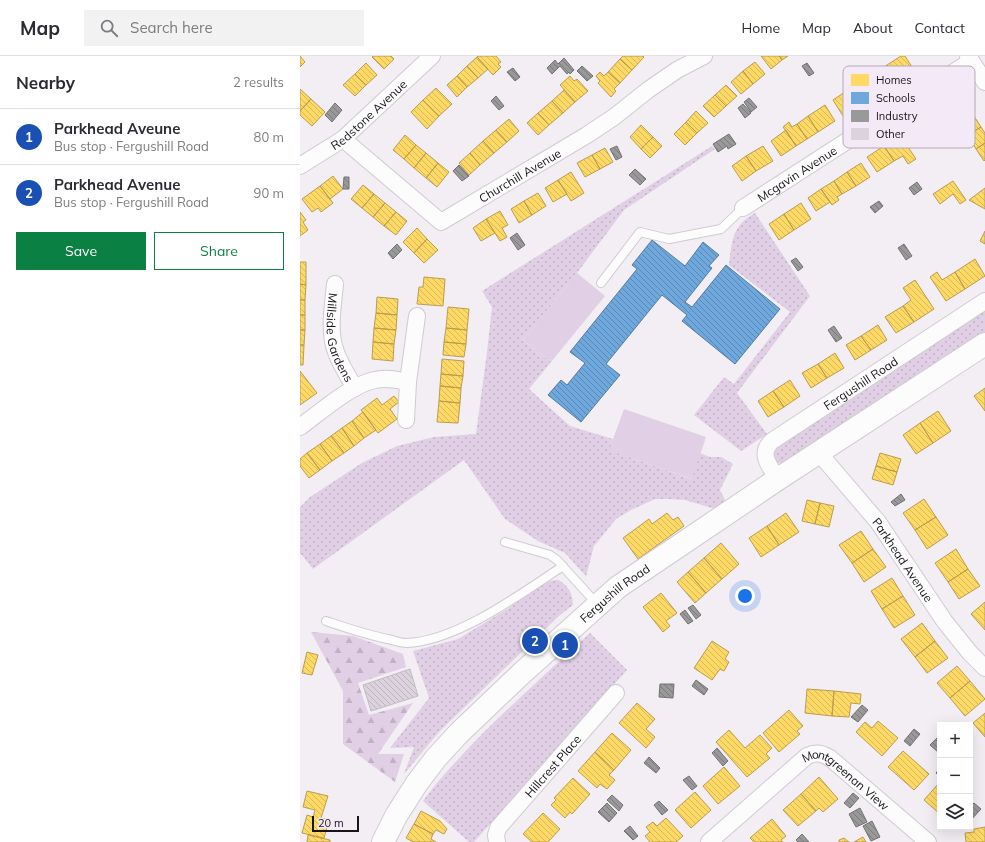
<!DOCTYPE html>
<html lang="en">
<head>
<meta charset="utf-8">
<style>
  :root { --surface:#fff; --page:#f2f2f3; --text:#2b2b33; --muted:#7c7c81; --line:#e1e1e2; --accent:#0b8043 }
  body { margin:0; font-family:Mulish,sans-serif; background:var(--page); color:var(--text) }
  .controls { position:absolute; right:12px; bottom:12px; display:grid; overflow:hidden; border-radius:0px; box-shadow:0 4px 16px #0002 }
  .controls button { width:36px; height:36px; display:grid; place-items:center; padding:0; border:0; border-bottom:1px solid var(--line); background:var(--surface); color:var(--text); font:20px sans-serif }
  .scale { position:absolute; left:12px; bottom:10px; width:47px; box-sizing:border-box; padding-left:4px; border:2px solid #181519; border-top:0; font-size:11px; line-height:14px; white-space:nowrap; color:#181519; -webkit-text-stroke:3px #f4eaf7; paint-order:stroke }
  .you { position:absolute; left:445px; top:540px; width:14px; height:14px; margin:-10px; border:3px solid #fff; border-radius:50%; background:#1a73e8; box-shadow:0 0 0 6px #1a73e833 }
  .badge { display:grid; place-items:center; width:26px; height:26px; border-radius:50%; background:var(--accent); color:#fff; font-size:13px; font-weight:700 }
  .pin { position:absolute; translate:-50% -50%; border:2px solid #fff; box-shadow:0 1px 4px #0006 }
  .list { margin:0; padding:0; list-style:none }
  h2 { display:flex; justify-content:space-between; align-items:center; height:52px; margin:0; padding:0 16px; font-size:17px }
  h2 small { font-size:13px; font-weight:400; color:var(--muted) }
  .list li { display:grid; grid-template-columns:26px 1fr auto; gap:12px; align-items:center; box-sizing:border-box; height:56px; padding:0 16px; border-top:1px solid var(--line) }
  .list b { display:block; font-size:15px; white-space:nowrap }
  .list p { margin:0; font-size:13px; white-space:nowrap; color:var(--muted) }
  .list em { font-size:13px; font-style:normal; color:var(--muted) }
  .actions { display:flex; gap:8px; padding:12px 16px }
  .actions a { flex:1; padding:9px 0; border:1px solid var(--accent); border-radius:0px; text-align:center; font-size:14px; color:var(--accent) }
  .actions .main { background:var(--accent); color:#fff }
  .icon { flex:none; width:22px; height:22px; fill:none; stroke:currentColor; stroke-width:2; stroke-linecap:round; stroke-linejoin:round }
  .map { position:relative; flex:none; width:685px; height:786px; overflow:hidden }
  header { display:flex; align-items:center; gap:24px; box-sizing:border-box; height:56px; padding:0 20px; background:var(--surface); border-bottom:1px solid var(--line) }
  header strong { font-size:19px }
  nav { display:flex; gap:22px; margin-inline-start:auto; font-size:14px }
  .search { width:280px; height:36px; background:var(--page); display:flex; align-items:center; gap:10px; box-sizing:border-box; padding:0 14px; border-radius:0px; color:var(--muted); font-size:15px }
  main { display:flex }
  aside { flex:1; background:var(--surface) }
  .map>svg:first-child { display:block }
  .grass { fill:url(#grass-dots) }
  .forest { fill:url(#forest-firs) }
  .pitch { fill:#e1d0e5 }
  .homes { fill:url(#homes-back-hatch); stroke:#ba9e4f }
  .schools { fill:url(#schools-back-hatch); stroke:#557ca2 }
  .industry { fill:url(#industry-back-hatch); stroke:#727173 }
  .building { fill:url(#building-back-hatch); stroke:#c0bdc1 }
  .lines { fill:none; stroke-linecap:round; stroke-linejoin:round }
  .service-casing { stroke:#cfcbd0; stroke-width:10 }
  .minor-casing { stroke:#cfcbd0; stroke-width:18 }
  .secondary-casing { stroke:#cfcbd0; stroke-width:24 }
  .service { stroke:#fdfcfd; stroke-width:8 }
  .minor { stroke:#fdfcfd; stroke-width:16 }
  .secondary { stroke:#fdfcfd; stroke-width:22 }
  .labels { text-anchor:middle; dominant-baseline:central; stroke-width:4; stroke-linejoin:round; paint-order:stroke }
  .street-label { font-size:12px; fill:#181519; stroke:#f4eaf7 }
  .key { fill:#f4eaf7; stroke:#b2aab4; stroke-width:1 }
  .key-label { font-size:11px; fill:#181519 }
</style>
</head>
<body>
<header>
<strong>Map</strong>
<div class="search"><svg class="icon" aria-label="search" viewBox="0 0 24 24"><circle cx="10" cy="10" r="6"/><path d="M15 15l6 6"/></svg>Search here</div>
<nav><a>Home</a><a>Map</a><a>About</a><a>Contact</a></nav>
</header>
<main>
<aside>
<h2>Nearby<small>2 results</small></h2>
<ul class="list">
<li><span class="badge" style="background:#1a4fb4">1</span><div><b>Parkhead Aveune</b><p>Bus stop · Fergushill Road</p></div><em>80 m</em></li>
<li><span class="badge" style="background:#1a4fb4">2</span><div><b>Parkhead Avenue</b><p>Bus stop · Fergushill Road</p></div><em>90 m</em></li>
</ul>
<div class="actions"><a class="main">Save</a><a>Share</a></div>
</aside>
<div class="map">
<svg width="685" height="786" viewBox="0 0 685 786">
  <defs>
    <pattern id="grass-dots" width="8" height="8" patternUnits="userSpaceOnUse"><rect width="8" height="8" fill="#e1d0e5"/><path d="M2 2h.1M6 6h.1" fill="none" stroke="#c0b2c4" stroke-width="1.8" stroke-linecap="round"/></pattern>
    <pattern id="forest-firs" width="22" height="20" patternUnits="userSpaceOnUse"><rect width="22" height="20" fill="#e1d0e5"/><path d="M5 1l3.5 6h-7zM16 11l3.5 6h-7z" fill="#c0b2c4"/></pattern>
    <pattern id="homes-back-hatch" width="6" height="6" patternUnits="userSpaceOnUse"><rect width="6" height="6" fill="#ffd966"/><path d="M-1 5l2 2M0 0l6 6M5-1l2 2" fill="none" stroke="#dab958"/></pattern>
    <pattern id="schools-back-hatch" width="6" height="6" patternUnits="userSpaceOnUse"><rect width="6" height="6" fill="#6fa8dc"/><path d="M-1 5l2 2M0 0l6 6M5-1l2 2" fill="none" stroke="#5a88b2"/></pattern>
    <pattern id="industry-back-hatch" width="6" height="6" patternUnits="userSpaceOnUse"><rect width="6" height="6" fill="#999"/><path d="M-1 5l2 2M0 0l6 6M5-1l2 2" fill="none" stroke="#7c7c7c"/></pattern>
    <pattern id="building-back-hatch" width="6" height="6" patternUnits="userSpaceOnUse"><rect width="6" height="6" fill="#dcd2de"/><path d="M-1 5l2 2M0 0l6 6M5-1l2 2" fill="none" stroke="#bcb3be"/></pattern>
  </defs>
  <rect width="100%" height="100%" fill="#f3edf4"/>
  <!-- grass -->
  <path class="grass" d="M412,90L415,93L324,154L277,217L223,284L251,306L229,333L270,370L313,383L310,394L391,423L400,397L410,401H421L433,408L420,434L426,446L415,453L385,444L368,443H355L331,454L316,463L294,490L286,520L265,497L238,485L205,463L164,404L13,513L0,497V451L10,441L62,407L97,390L134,381L176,378L187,296L192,251L182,235Z
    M455,157L510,240L437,337L467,378L441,395L394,359L424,321L434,328L490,256L429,209C432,184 432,170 455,157Z
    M685,254V276L482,408L476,405C472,396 477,392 483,386Z
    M258,524C268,529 273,538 273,549L260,559L139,676L104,718L114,691L90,692L129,642L113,595L158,583L209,552L238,531L249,525Z
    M290,577L327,614L174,786H169L123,745C141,720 162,699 183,677C218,643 254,610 290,577Z"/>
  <!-- forest -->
  <path class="forest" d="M11,576L53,580L103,598L106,611L58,627L69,659L113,647L78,698H104L95,726L43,688V635Z"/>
  <!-- pitch -->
  <path class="pitch" d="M277,217L305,240L251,306L223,284Z
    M324,353L406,381L392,423L309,394Z"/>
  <!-- homes -->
  <path class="homes" d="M0,0L5,6L0,11Z
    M73,0H91L94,3L84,13L72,1Z
    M178,0H196L201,6L198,8L201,11L193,19L177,1Z
    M323,0H343L344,1L332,14L320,3Z
    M461,0H479L482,4L471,13Z
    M479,0H488L482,4Z
    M601,0H605L614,14L597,25L587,9Z
    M177,1L188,13L178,22L167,10Z
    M320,3L332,14L320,27L308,16Z
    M455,6L465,18L453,28L443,15Z
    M66,7L77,19L66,29L55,18Z
    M587,9L597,25L582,35L572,19Z
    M167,10L178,22L167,31L157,20Z
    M443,15L453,28L441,38L431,26Z
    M300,16L304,20L308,16L320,27L314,33L316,35L311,41L298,27L300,25L296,20Z
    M55,18L66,29L55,40L43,29Z
    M157,20L167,31L157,41L147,29Z
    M270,20L274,25L277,23L288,35L275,46L260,29Z
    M426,29L437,40L426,50L415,39Z
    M136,32L152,48L139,60L123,44Z
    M0,33L11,43L0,55Z
    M264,34L275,46L263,57L252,45Z
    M548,34L558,50L543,60L533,44Z
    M415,39L426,50L414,61L403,50Z
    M11,43L25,56L12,70L0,59V55Z
    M123,44L139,60L127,73L111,56Z
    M252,45L263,57L249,69L238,57Z
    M525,49L535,65L518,76L508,60Z
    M396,55L408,67L397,77L386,66Z
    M238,57L249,69L238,79L227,67Z
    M672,57L681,71L668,79L659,65Z
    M508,60L518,76L507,83L497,68Z
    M209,63L219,75L207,86L196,74Z
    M386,66L397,77L385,89L374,78Z
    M489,66L492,71L497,68L507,83L496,90L483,71Z
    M341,69L353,81L341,93L330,81Z
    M681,71L685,77V87L676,93L668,79Z
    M196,74L207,86L194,97L183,85Z
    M486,74L496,90L481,100L471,85Z
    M105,79L116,89L104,103L93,94Z
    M600,79L616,103L608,108L603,100L594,105L584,90Z
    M353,81L362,90L350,102L341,93Z
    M183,85L194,97L180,109L170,97Z
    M685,87V104L684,105L676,93Z
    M116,89L126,97L114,112L104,103Z
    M463,90L473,105L456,115L446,100Z
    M584,90L594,105L577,116L567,101Z
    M305,92L313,106L300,113L292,99Z
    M126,97L138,107L126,122L114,112Z
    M170,97L180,109L169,119L159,107Z
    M292,99L300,113L285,121L277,107Z
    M446,100L456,115L442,125L432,110Z
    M138,107L149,116L137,131L126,122Z
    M561,107L570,121L556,130L547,116Z
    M271,116L284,137L271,145L258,124Z
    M547,116L556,130L542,138L534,125Z
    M33,120L43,133L30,143L20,130Z
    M258,124L267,138L253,146L245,132Z
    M534,125L542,138L537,141L539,144L532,149L521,133Z
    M653,125L666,144L660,148L653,138L640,148L633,138Z
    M63,129L74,138L62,152L51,143Z
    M20,130L33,147L21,156L18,152L12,156L2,143Z
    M685,132V153L669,144Z
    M521,133L530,146L516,155L508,142Z
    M238,137L246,150L232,159L224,145Z
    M74,138L85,147L73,161L62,152Z
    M224,145L232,159L219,167L211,153Z
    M85,147L96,156L84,170L73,161Z
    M501,147L511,163L494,174L484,158Z
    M200,155L208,169L202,172L207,181L200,185L186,163Z
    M0,156L6,164L3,166L8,174L0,180Z
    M96,156L107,165L96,179L84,170Z
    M484,158L494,174L479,184L469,168Z
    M186,163L195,177L181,185L173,172Z
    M117,172L127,183L114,197L103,186Z
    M685,175V188L680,185Z
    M127,183L138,194L124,207L114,197Z
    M675,203L685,220L665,233L655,216Z
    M0,206H6V229L0,228Z
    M637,216L642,224L655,216L665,233L646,245L630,221Z
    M124,221L145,223L143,250L117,248L119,231H123Z
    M615,224L634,253L614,266L603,250L611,244L603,232Z
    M0,228L6,229L5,244H0Z
    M77,241L98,243L97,259L76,257Z
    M0,244H5V259H0Z
    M603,250L614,266L596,277L585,261Z
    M148,251L169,253L167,274L146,272Z
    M76,257L97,259L96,274L74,272Z
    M0,259H5V274H0Z
    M578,269L587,284L571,294L561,280Z
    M74,272L96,274L94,288L73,286Z
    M146,272L167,274L166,288L144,286Z
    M0,274H5L4,289H0Z
    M561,280L571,294L555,304L546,289Z
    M73,286L94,288L93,305L72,303Z
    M144,286L166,288L164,301L143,299Z
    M0,289H4L3,309H0Z
    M535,297L544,312L527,322L518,308Z
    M142,303L164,305L163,320L141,318Z
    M518,308L527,322L511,332L502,317Z
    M0,315L17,337L0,349Z
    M141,318L163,320L161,332L140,330Z
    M490,324L500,340L484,351L473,335Z
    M140,330L161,332L160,347L139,345Z
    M685,332V355L674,340Z
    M473,335L484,351L468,361L458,345Z
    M94,340L99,346L90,353L97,363L78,377L61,354L77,342L82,349Z
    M139,345L160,347L158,367L137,366Z
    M638,355L651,375L633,387L620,367Z
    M63,356L76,374L64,382L52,365Z
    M52,365L64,382L54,390L42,372Z
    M620,367L633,387L616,398L603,379Z
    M42,372L54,390L44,397L31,380Z
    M31,380L44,397L32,405L20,388Z
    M20,388L32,405L20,414L7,397Z
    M7,397L20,414L9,422L0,410V403Z
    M580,397L601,403L597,416L576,410Z
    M576,410L597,416L593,429L572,423Z
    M624,443L636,461L615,474L603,457Z
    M507,444L520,447L515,468L502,465Z
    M520,447L534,450L529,471L515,468Z
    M367,457L373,464L378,461L384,470L338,503L323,482L349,463L352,468Z
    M486,457L499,476L479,489L467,470Z
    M636,461L648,479L627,493L615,474Z
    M467,470L479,489L461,501L449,482Z
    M561,475L573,493L552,507L539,489Z
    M421,487L439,508L422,523L404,502Z
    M573,493L586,511L564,526L552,507Z
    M656,493L668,513L648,526L635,507Z
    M404,502L422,523L406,537L388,516Z
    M668,513L680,530L659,543L648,526Z
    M388,516L406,537L395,547L377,526Z
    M592,522L603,540L582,553L571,535Z
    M361,537L377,557L366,565L370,570L363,576L343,551Z
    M603,540L615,559L594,572L582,553Z
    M685,546V574L671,558Z
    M622,567L635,585L615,601L601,583Z
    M412,585L429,596L425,603L429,606L424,615L420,613L412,624L394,612Z
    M635,585L648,602L627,617L615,601Z
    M7,596L18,599L12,619L2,617Z
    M657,610L670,625L650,642L637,627Z
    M670,625L685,643L665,660L650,642Z
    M507,633L534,635L532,660L505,657Z
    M534,635L561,638L560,648L551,647L549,661L532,660Z
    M337,647L355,663L346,673L355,681L346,692L319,667Z
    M489,654L503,670L497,675L500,678L479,696L463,677Z
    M685,657V681L673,667Z
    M578,665L598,682L582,700L556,676L565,666L572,672Z
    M429,674L445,692L460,679L472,692L466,698L470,702L447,721L416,686Z
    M312,677L331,694L314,714L295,696Z
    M603,695L629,718L614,734L588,711Z
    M295,696L314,714L309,719L315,724L307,733L300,728L297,732L278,715Z
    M424,711L440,730L418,748L403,730Z
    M519,721L538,743L523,756L519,752L516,755L501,738Z
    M273,722L290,738L272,758L270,756L265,762L251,749L256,744L254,742Z
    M639,727L640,728V758L624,744Z
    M7,735L28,740L21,762L29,764L24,782L2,777L7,759L13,761L15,754L3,751Z
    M395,736L411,754L391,772L375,754Z
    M501,738L516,755L498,770L483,754Z
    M121,755L140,765L147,773L144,778L136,774L133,778L114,768Z
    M243,757L260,773L248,786H232L223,778Z
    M366,762L383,780L376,786H350L345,780L350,776L346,771L353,766L357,770Z
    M472,763L486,780L481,784L483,786H454L450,782Z
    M114,768L133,778L131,783L136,786H113L106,782Z
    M685,771V786H666L665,777L674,776V773Z
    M8,779L30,784V786H7Z
    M563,781L566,786H554Z
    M544,782L549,786H539V784Z"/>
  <!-- schools -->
  <path class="schools" d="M352,184L385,210L403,186L419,199L409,210L412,212L385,246L392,251L426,209L480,253L435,308L382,265L387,259L362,239L306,308L320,319L281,366L248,339L261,324L267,329L285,307L270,296L337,213L332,209Z"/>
  <!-- industry -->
  <path class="industry" d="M264,2L274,14L270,18L269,16L267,18L260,10L252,18L247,12L255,4L258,8Z
    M507,7L514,17L509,20L502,10Z
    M282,10L293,20L287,25L277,15Z
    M213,12L220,21L215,25L207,16Z
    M196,40L204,50L199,54L191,45Z
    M449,42L457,51L451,56L444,46Z
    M35,47L42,54L32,66L25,59Z
    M443,48L451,57L445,62L438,52Z
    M429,78L436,88L428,93L427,90L418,96L413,88Z
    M317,90L322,101L316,104L310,93Z
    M159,109L169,120L162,125L153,115Z
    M335,113L346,123L340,129L329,119Z
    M44,121H49V133H43Z
    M617,126L622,133L614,139L609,132Z
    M579,145L583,150L575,157L570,151Z
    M217,177L225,189L218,194L210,182Z
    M97,188L102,194L93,203L88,197Z
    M604,188L612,200L606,204L598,192Z
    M496,202L503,211L498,215L491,205Z
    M534,270L542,282L536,286L528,274Z
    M601,438L605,444L595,450L591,446Z
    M393,549L401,559L396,563L388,552Z
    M385,554L393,565L388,568L380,558Z
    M396,624L408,633L404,639L392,630Z
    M360,628H374L373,642L359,641Z
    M562,649L568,654L558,666L551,661Z
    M614,673L620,678L610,690L604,685Z
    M639,680L640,681V693L638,696L630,689Z
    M417,692L428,705L423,710L412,697Z
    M349,701L360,712L356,717L344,707Z
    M640,712V721L636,717Z
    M389,720L397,730L392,734L383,724Z
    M553,737L559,742L550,752L544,747Z
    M312,739L323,749L319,755L307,744Z
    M359,745L368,754L362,759L354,749Z
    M307,747L317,757L309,766L298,756Z
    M674,747L681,753L670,765V751Z
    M560,752L567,766L556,771L549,758Z
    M572,765L580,781L571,785L563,770Z
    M330,770L338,780L333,784L324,775Z
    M502,778L509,786H498L496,784Z"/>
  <!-- building -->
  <path class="building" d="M110,613L118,640L71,655L63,629Z"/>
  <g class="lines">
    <defs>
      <path id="service" d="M301,227L340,176L369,183L421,173L443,152
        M205,486L250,499L257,504L297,548
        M26,565C47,572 67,579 88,583C93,584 100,587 106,587C156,586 222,537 263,510"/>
      <g id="minor">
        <path d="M668,0L685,26"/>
        <path id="s1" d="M43,83L141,166L287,79L314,61L348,34L377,14L404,0"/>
        <path id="s2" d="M0,110L43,83L132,0"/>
        <path id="s3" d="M443,152L671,5"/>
        <path id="s4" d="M35,228C33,250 28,276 36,296C40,308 48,320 55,332"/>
        <path d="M106,364L108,326L117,260"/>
        <path d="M0,371C19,357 52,328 75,324C86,321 98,324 108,326"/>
        <path id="s5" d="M519,397L578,466L645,566L670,597L685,612"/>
        <path id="s6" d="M478,423C470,411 458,398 472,385L685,245"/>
        <path id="s7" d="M197,786L196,779L198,772L316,637"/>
        <path id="s8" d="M409,786L507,700C516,696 522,697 530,702L628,786"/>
      </g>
      <g id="secondary">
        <path id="s9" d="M83,786L96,760L117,727L136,702L159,677L222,617L318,531L478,423L685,288"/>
      </g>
    </defs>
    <!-- service casing -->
    <use href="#service" class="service-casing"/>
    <!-- minor casing -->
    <use href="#minor" class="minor-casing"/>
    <!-- secondary casing -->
    <use href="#secondary" class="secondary-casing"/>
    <!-- service -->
    <use href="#service" class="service"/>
    <!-- minor -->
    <use href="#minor" class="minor"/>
    <!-- secondary -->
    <use href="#secondary" class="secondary"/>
  </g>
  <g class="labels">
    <!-- street labels -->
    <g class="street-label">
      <text stroke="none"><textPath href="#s2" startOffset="86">Redstone Avenue</textPath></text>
      <text stroke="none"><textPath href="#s3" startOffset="64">Mcgavin Avenue</textPath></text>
      <text stroke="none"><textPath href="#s1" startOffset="220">Churchill Avenue</textPath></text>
      <text stroke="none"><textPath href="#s4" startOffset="55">Millside Gardens</textPath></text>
      <text stroke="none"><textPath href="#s6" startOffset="149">Fergushill Road</textPath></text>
      <text stroke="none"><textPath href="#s5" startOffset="136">Parkhead Avenue</textPath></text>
      <text stroke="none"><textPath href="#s9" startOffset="343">Fergushill Road</textPath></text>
      <text stroke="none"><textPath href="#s7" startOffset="97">Hillcrest Place</textPath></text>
      <text stroke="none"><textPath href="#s8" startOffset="178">Montgreenan View</textPath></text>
    </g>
  </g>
  <!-- legend -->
  <rect x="543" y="10" width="132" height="82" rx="6" class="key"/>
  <rect x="551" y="18" width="18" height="12" fill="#ffd966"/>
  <rect x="551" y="36" width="18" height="12" fill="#6fa8dc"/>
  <rect x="551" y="54" width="18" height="12" fill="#999"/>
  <rect x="551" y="72" width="18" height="12" fill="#dcd2de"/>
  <g class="key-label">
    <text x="576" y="28">Homes</text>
    <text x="576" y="46">Schools</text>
    <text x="576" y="64">Industry</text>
    <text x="576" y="82">Other</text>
  </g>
</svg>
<div class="controls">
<button>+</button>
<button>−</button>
<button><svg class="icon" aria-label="layers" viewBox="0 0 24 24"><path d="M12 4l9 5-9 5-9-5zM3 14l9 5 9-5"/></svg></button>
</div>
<div class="scale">20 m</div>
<div class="you"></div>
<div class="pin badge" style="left:265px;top:589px;background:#1a4fb4">1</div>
<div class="pin badge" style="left:235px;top:585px;background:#1a4fb4">2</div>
</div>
</main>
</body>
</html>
